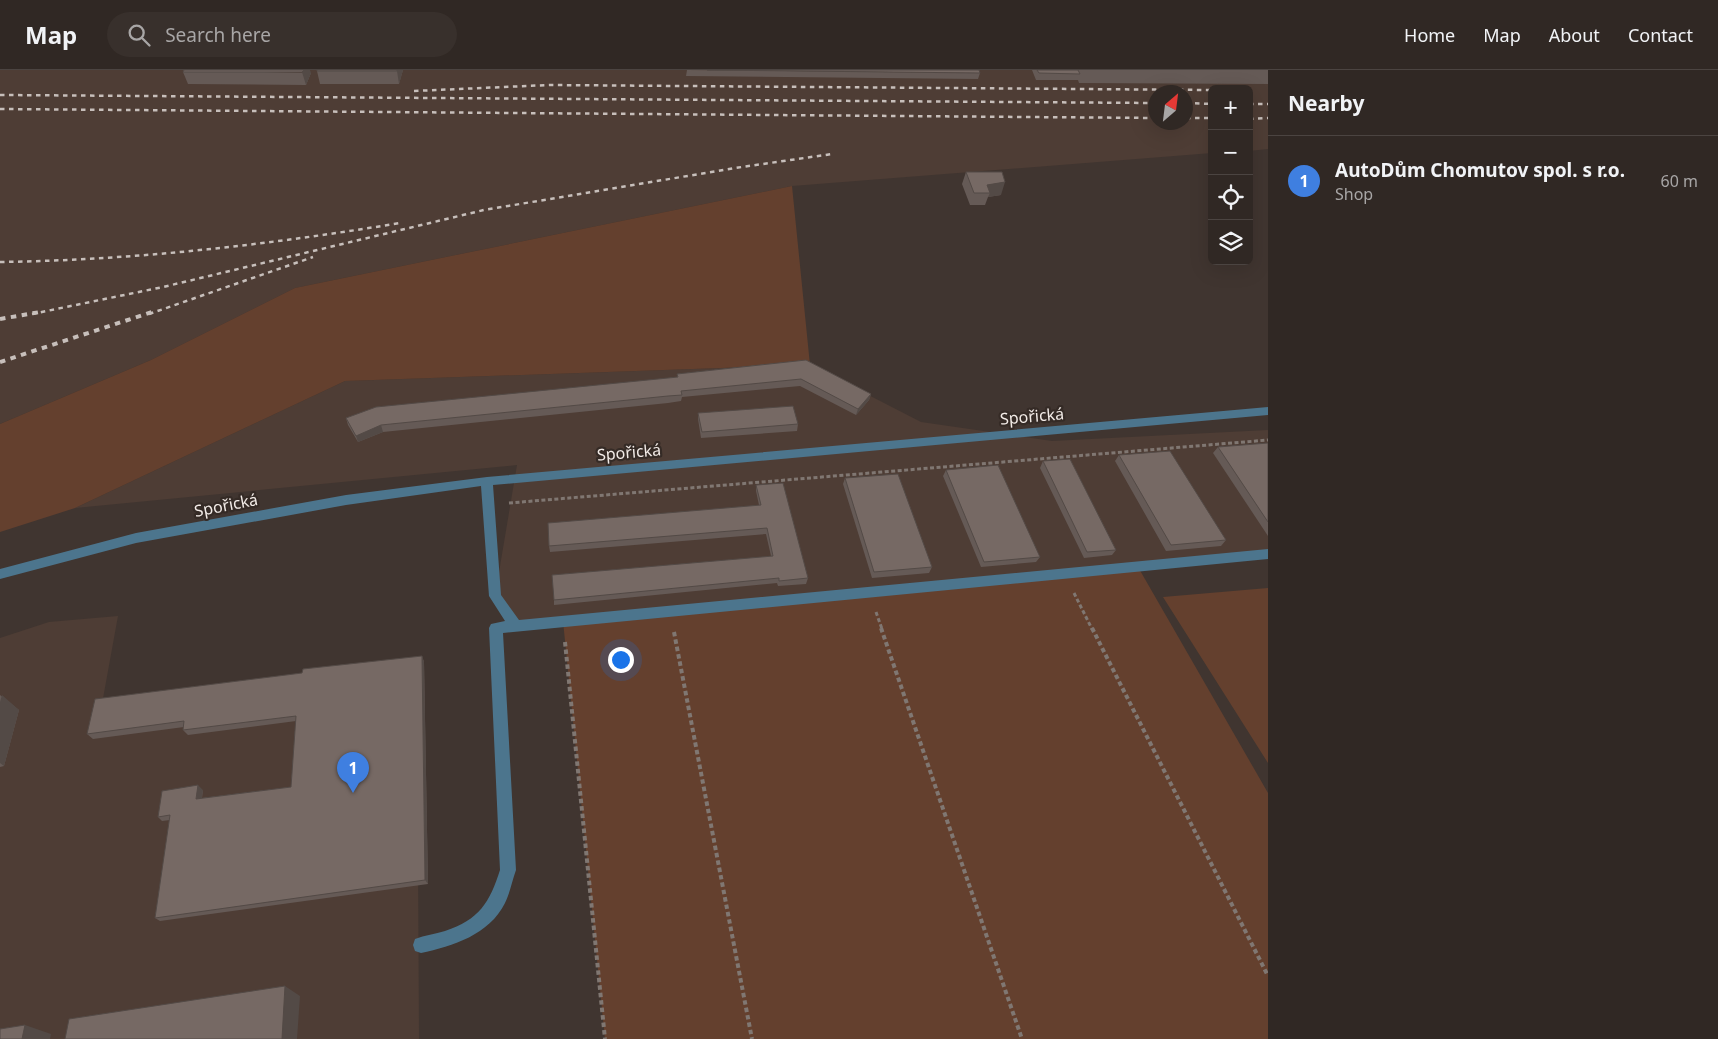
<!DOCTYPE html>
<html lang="en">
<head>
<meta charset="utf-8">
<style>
  :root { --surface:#302824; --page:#38302c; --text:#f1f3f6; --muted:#a8a6a6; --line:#4b4441; --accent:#8c9099 }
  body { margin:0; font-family:"Noto Sans",sans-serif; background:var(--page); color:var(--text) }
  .controls { position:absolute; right:15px; top:15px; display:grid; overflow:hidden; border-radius:8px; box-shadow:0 5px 20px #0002 }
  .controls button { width:45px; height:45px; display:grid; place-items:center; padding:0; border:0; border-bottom:1px solid var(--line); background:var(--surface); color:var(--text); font:25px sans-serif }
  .compass { position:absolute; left:1148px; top:15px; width:45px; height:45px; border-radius:50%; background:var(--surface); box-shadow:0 5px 20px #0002; rotate:28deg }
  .you { position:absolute; left:620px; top:589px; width:18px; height:18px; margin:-12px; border:4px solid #fff; border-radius:50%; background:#1a73e8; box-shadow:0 0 0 8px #1a73e833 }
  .badge { display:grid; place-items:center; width:32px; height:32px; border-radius:50%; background:var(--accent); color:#fff; font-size:16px; font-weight:700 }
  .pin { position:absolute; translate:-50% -41px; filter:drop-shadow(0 1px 2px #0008) }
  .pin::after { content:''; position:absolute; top:26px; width:18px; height:15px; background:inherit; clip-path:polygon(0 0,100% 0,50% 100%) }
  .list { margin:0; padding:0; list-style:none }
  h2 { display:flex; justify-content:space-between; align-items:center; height:65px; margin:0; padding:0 20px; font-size:21px }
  h2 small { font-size:16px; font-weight:400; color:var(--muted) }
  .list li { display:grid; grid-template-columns:32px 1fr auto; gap:15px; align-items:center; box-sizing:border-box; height:90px; padding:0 20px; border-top:1px solid var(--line) }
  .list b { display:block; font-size:19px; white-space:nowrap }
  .list p { margin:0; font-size:16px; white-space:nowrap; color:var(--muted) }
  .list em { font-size:16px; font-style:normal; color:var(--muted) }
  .icon { flex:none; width:28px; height:28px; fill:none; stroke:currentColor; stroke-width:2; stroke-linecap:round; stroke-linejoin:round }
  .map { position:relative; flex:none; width:1268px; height:969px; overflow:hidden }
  header { display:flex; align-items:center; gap:30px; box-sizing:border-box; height:70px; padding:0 25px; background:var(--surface); border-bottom:1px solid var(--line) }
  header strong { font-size:24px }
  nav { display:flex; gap:28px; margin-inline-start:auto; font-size:18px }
  .search { width:350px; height:45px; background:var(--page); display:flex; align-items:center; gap:12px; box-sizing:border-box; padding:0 18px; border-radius:28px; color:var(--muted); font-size:19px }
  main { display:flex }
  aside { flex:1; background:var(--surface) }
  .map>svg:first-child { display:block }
  .built { fill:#4e3d35; fill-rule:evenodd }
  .green { fill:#64402e }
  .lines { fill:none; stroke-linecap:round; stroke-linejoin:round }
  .path-far1 { stroke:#807772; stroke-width:3; stroke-dasharray:4 2.5; stroke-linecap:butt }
  .path { stroke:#807772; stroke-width:4; stroke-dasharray:4.5 3; stroke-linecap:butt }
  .minor { fill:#4c758d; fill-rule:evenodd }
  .rail-far1 { stroke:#c7bfbb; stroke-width:2.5; stroke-dasharray:4.5 4.5; stroke-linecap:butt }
  .rail { stroke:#c7bfbb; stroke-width:4; stroke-dasharray:5.5 5.5; stroke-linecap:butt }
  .wall { fill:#655a56 }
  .shaded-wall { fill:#534a46 }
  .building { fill:#766964; stroke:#534a46 }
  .labels { text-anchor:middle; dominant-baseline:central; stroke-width:4.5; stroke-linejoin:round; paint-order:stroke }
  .street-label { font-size:16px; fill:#f2ebe7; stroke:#352b26 }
</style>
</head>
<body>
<header>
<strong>Map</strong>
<div class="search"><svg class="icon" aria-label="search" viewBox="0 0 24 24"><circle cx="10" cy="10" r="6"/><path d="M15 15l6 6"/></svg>Search here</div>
<nav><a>Home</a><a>Map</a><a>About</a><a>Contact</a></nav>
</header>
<main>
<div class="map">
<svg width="1268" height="969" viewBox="0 0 1268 969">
  <rect width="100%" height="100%" fill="#403530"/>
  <!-- built -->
  <path class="built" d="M0,0H1268V79L1249,81V19H1212V83L792,116L295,218L151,290L0,354ZM1156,22H1186V52H1156Z
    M810,295L921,352L1052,371L1268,360V486L516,556L495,526L517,395L75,438L345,311Z
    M118,546L100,645L417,606L419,969H0V568L49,552Z"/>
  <!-- green -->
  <path class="green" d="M792,116L810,295L345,311L75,438L0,462V354L151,290L295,218Z
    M1138,497L1268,723V969H605L563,551Z
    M1268,518V693L1163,527Z"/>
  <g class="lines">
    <!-- path-far1 -->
    <path class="path-far1" d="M509,433L1268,370
      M1074,523L1092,559
      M876,542L882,559"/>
    <!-- path -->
    <path class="path" d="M881,558L1022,969
      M1092,558L1268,906
      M674,562L752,969
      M565,572L605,969"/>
    <!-- minor -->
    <path class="minor" d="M1268,337V345L493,415L501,525L519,550L1268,479V489L503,563L516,800C512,811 510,823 505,833C489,865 453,876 421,883L415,881L413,875L415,869C425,865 435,864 445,861C479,850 490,832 500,800L489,558L491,554L505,551L489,526L481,416L346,435L136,473L0,509V499L136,463L346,425L487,407Z"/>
    <!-- rail-far1 -->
    <path class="rail-far1" d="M414,21L549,15L1212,20
      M0,25L1156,33
      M1186,33L1212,34
      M1249,34H1268
      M0,39L1156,48
      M1186,48H1212
      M1249,49L1268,48
      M0,192C135,190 267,175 400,153
      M32,244L163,217L484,140L735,98L832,84
      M149,244L313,187"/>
    <!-- rail -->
    <path class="rail" d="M0,249L40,242
      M0,292L152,242"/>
  </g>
  <!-- wall -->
  <path class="wall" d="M184,0L311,3L306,15L188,14L183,2Z
    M403,0L399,14H320L317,1Z
    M687,0L980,3L978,9L686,6Z
    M1032,0H1268V14L1079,13L1078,10H1036Z
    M966,102L1001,125L988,127L985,135H970L962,114Z
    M806,290L871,324L869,330L856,345L800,316L682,327L681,331L668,333L383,362L358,372L348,355L346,348L677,307V304Z
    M698,343L798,354L797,361L701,368L698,349Z
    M1268,373V466L1213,383L1218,377Z
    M1119,385L1226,470L1221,476L1166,481L1115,391Z
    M1043,391L1116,480L1112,485L1084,488L1040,398Z
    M946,400L1040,487L1036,492L981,497L943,406Z
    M845,408L932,497L929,503L872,508L843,414Z
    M756,415L808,508L806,514L778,516L777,513L554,535V530L771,486L766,464L550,482L549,476L759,435L756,421Z
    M422,586L424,592L428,814L160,851L155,848L170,750L162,751L158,747L203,720L202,728L291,717L296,651L188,665L183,660L184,657L93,669L87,664L302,603Z
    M0,625L19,640L4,696L0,697Z"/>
  <!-- shaded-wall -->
  <path class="shaded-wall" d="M304,0H310L311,3L306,15L302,2Z
    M397,0H403L399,14L397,1Z
    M1005,112L1001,125L988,127L990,123L987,115Z
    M871,324L869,330L856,345L858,339Z
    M381,355L383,362L358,372L356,366Z
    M422,586L424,592L428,814L425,810Z
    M2,625L19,640L4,696L0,693V632Z
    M198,715L203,720L201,733L196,729Z
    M285,916L300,926L297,969H282Z
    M25,955L51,964L50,969H22Z"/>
  <!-- building -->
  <path class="building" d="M184,0H304L302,2H183Z
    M317,0H397V1H317Z
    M707,0H979L980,3Z
    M1037,0H1078L1080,4L1039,3Z
    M966,102H1002L1005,112L987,115L990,123H974Z
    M806,290L871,324L858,339L801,309L681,321L682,325L668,326L381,355L356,366L346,348L376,337L678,307L677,304Z
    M793,336L798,354L702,362L698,343Z
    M1268,373V452L1218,377Z
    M1170,381L1226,470L1171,475L1119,385Z
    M1070,389L1116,480L1087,482L1043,391Z
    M998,395L1040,487L984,492L946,400Z
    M898,404L932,497L874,502L845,408Z
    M783,413L808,508L779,511V508L554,530L552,505L773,486L767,458L549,476L548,453L761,435L756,415Z
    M422,586L425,810L155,848L170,745L158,747L162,721L198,715L196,729L291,717L296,646L183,660L184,651L87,664L95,629L302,603L303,599Z
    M285,916L282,969H65L69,949Z
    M25,955L22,969H0V959Z"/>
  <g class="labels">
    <!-- street labels -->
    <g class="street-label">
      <text transform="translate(1032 346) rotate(-5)">Spořická</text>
      <text transform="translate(629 382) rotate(-5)">Spořická</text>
      <text transform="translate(226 435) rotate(-11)">Spořická</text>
    </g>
  </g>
</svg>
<div class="controls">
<button>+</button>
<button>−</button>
<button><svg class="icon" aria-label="locate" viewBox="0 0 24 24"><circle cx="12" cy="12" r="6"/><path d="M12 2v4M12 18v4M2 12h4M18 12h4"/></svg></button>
<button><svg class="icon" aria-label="layers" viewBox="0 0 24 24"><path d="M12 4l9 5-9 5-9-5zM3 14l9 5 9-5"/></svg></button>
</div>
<svg class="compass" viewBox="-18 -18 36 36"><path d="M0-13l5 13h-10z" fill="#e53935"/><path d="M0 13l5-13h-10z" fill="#a8a6a6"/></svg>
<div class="you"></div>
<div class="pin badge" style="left:353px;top:723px;background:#3f7fe0">1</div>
</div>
<aside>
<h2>Nearby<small></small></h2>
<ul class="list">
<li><span class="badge" style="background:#3f7fe0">1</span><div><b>AutoDům Chomutov spol. s r.o.</b><p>Shop</p></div><em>60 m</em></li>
</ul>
</aside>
</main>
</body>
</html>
